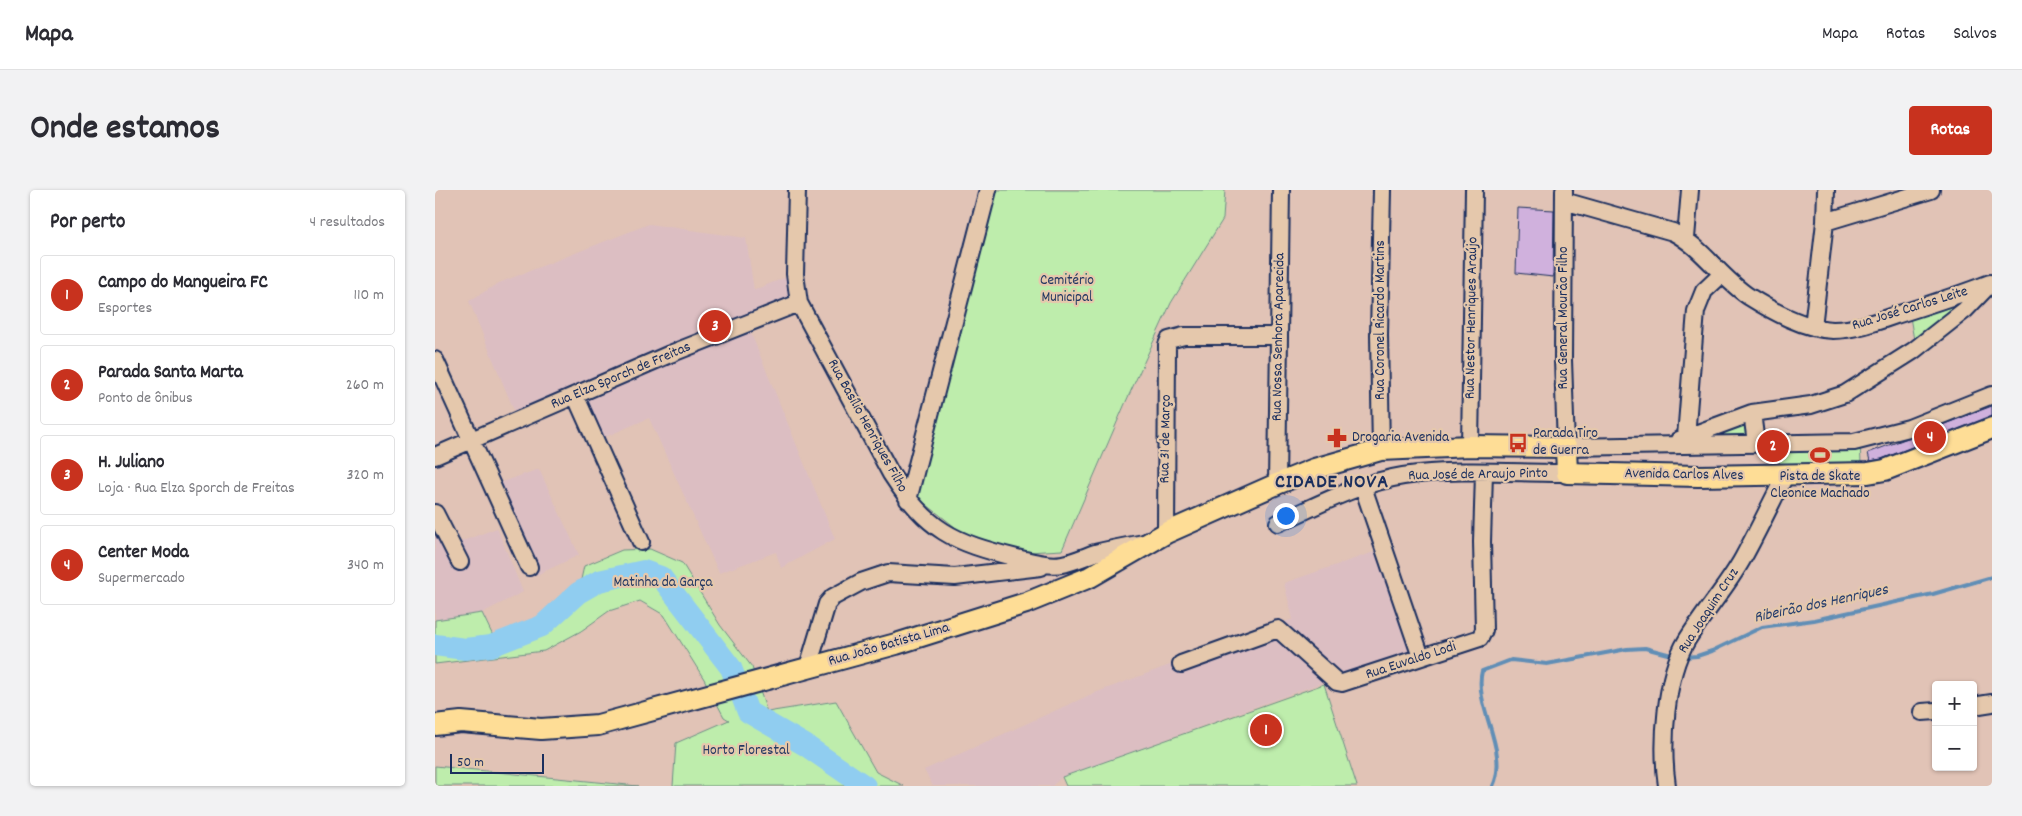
<!DOCTYPE html>
<html lang="pt">
<head>
<meta charset="utf-8">
<style>
  :root { --surface:#fff; --page:#f2f2f3; --text:#2b2b33; --muted:#7c7c81; --line:#e1e1e2; --accent:#c8321e }
  body { margin:0; font-family:Dekko,sans-serif; background:var(--page); color:var(--text) }
  .controls { position:absolute; right:15px; bottom:15px; display:grid; overflow:hidden; border-radius:5px; box-shadow:0 1px 4px #0004 }
  .controls button { width:45px; height:45px; display:grid; place-items:center; padding:0; border:0; border-bottom:1px solid var(--line); background:var(--surface); color:var(--text); font:25px sans-serif }
  .scale { position:absolute; left:15px; bottom:12px; width:94px; box-sizing:border-box; padding-left:5px; border:2px solid #1b2f5e; border-top:0; font-size:14px; line-height:18px; white-space:nowrap; color:#1b2f5e; -webkit-text-stroke:4px #e5c8ac; paint-order:stroke }
  .you { position:absolute; left:850px; top:325px; width:18px; height:18px; margin:-12px; border:4px solid #fff; border-radius:50%; background:#1a73e8; box-shadow:0 0 0 8px #1a73e833 }
  .badge { display:grid; place-items:center; width:32px; height:32px; border-radius:50%; background:var(--accent); color:#fff; font-size:16px; font-weight:700 }
  .pin { position:absolute; translate:-50% -50%; border:2px solid #fff; box-shadow:0 1px 5px #0006 }
  .list { margin:0; padding:0; list-style:none }
  h2 { display:flex; justify-content:space-between; align-items:center; height:65px; margin:0; padding:0 20px; font-size:21px }
  h2 small { font-size:16px; font-weight:400; color:var(--muted) }
  .list li { display:grid; grid-template-columns:32px 1fr auto; gap:15px; align-items:center; box-sizing:border-box; height:80px; margin:0 10px 10px; padding:0 10px; border:1px solid var(--line); border-radius:5px }
  .list b { display:block; font-size:19px; white-space:nowrap }
  .list p { margin:0; font-size:16px; white-space:nowrap; color:var(--muted) }
  .list em { font-size:16px; font-style:normal; color:var(--muted) }
  .map { position:relative; flex:none; width:1557px; height:596px; overflow:hidden; border-radius:5px }
  header { display:flex; align-items:center; gap:30px; box-sizing:border-box; height:70px; padding:0 25px; background:var(--surface); border-bottom:1px solid var(--line) }
  header strong { font-size:24px }
  nav { display:flex; gap:28px; margin-inline-start:auto; font-size:18px }
  .intro { display:flex; align-items:center; justify-content:space-between; box-sizing:border-box; height:120px; padding:0 30px }
  h1 { margin:0; font-size:35px }
  .button { padding:12px 22px; border-radius:5px; background:var(--accent); color:#fff; font-size:18px; font-weight:700 }
  main { display:flex; gap:30px; padding:0 30px }
  aside { flex:1; background:var(--surface); border-radius:5px; box-shadow:0 1px 4px #0004 }
  .map>svg:first-child { display:block }
  .built { fill:#dcbec2 }
  .green { fill:#beedac; stroke:#6c8e85 }
  .lines { fill:none; stroke-linecap:round; stroke-linejoin:round }
  .stream { stroke:#618eb6; stroke-width:4 }
  .river { stroke:#90cdf0; stroke-width:22 }
  .building { fill:#d0b1dd; stroke:#1b2f5e }
  .minor-casing { stroke:#1b2f5e; stroke-width:20 }
  .major-casing { stroke:#1b2f5e; stroke-width:24 }
  .minor { stroke:#e5c8ac; stroke-width:16 }
  .major { stroke:#fedd96; stroke-width:20 }
  .labels { text-anchor:middle; dominant-baseline:central; stroke-width:4.5; stroke-linejoin:round; paint-order:stroke }
  .park-label { font-size:15px; fill:#233862; stroke:#e5c8ac }
  .street-label { font-size:15px; fill:#1b2f5e; stroke:#e5c8ac }
  .poi-label { font-size:15px; fill:#1b2f5e; stroke:#e5c8ac; text-anchor:start }
  .water-label { font-size:16px; font-style:italic; fill:#273f6d; stroke:#e5c8ac }
  .district-label { font-size:20px; font-weight:bold; letter-spacing:1px; fill:#1b2f5e; stroke:#e5c8ac }
</style>
</head>
<body>
<header>
<strong>Mapa</strong>
<nav><a>Mapa</a><a>Rotas</a><a>Salvos</a></nav>
</header>
<div class="intro"><h1>Onde estamos</h1><a class="button">Rotas</a></div>
<main>
<aside>
<h2>Por perto<small>4 resultados</small></h2>
<ul class="list">
<li><span class="badge">1</span><div><b>Campo do Mangueira FC</b><p>Esportes</p></div><em>110 m</em></li>
<li><span class="badge">2</span><div><b>Parada Santa Marta</b><p>Ponto de ônibus</p></div><em>260 m</em></li>
<li><span class="badge">3</span><div><b>H. Juliano</b><p>Loja · Rua Elza Sporch de Freitas</p></div><em>320 m</em></li>
<li><span class="badge">4</span><div><b>Center Moda</b><p>Supermercado</p></div><em>340 m</em></li>
</ul>
</aside>
<div class="map">
<svg width="1557" height="596" viewBox="0 0 1557 596">
  <rect width="100%" height="100%" fill="#e1c3b6"/>
  <filter id="ink" filterUnits="userSpaceOnUse"><feTurbulence type="fractalNoise" baseFrequency=".02" numOctaves="2"/><feDisplacementMap in="SourceGraphic" scale="10" xChannelSelector="R" yChannelSelector="G"/><feConvolveMatrix kernelMatrix="1 2 1 2 8 2 1 2 1" color-interpolation-filters="sRGB"/></filter>
  <g filter="url(#ink)">
    <!-- built -->
    <path class="built" d="M214,34L311,48L319,100L359,84L362,111L313,136L400,349L346,378L341,362L284,383L214,228L161,251L142,210L83,230L34,111L64,93Z
      M104,279L144,365L102,385L81,349L56,296Z
      M0,323L17,355L62,338L88,402L47,423L0,430Z
      M942,361L977,460L627,587L617,596H498L489,580L657,504L858,429L849,393Z"/>
    <!-- green -->
    <path class="green" d="M554,0H790L788,29L736,113L689,216L627,360L593,362L530,345L482,307Z
      M1526,109L1519,123L1479,150L1475,127Z
      M1310,229L1314,246L1256,249Z
      M1425,253L1426,273L1380,279H1344V257Z
      M215,359L247,373L285,435L317,477L332,522L401,511L441,582L469,596H238L241,553L294,530L289,527L269,489L229,425L205,411L174,421L146,441L109,461L0,474V430L47,423L59,448L107,436L143,403L149,376L187,360Z
      M889,494L922,596H631L627,587Z
      M0,576L203,596H0Z"/>
    <g class="lines">
      <!-- stream -->
      <path class="stream" d="M1249,467L1262,466L1277,461L1327,437L1379,430L1498,404L1557,387
        M1058,596C1075,560 1038,516 1047,481L1076,470L1112,474L1192,459L1210,458L1240,466"/>
      <!-- river -->
      <path class="river" d="M0,455L30,459L56,456L107,436L143,403L164,391L209,381L226,387L296,478L313,522L370,555L430,596"/>
    </g>
    <!-- building -->
    <path class="building" d="M1083,18L1119,20L1118,87L1081,83Z
      M1557,216V226L1447,269L1435,271L1433,263Z"/>
    <g class="lines">
      <defs>
        <path id="minor" d="M362,0L360,84L364,113L456,284C493,341 517,352 582,368C595,371 614,377 627,374C638,372 649,367 660,363C676,359 692,356 709,353
          M1129,0L1128,170L1131,257L1419,252L1474,238L1557,205
          M1129,11L1238,42C1267,57 1285,87 1313,106C1337,121 1369,139 1398,140C1419,140 1441,132 1461,125C1493,115 1524,105 1555,93
          M1390,32L1496,0
          M1251,48L1255,0
          M1378,137L1390,32L1391,0
          M0,170L94,377
          M140,205L206,352
          M1251,247L1261,121L1269,101L1286,85
          M1244,250L1317,223
          M1321,253L1317,223L1376,215L1410,204L1478,161L1530,120L1553,96
          M1035,256L1039,0
          M946,260L944,145L947,0
          M0,266L235,164L364,113
          M842,294L846,0
          M928,297L986,467
          M473,310L553,0
          M0,323L25,372
          M843,333C883,315 924,293 968,286C1021,278 1078,283 1132,283
          M731,343L732,155L734,150L749,146H843
          M746,474L843,439L902,492L907,493L1045,448L1049,440L1047,352L1049,283
          M373,477L392,414L398,407L426,392L453,383L520,387L606,377
          M1538,516L1557,513
          M1487,522L1501,521
          M1232,596C1226,555 1230,486 1252,450C1269,422 1292,397 1308,368C1323,341 1336,313 1350,286"/>
        <path id="major" d="M0,535L26,532L106,539L163,535L461,454L591,413L655,387L731,343L842,294L879,279L946,260L1035,256L1131,257L1132,283L1263,286L1433,283L1450,280L1557,238"/>
      </defs>
      <!-- minor casing -->
      <use href="#minor" class="minor-casing"/>
      <!-- major casing -->
      <use href="#major" class="major-casing"/>
      <!-- minor -->
      <use href="#minor" class="minor"/>
      <!-- major -->
      <use href="#major" class="major"/>
    </g>
  </g>
  <!-- icons -->
  <defs>
    <symbol id="pharmacy-bare" viewBox="-9 -9 18 18"><path d="M-2-6h4v4h4v4h-4v4h-4v-4h-4v-4h4Z" fill="#c8321e" stroke="#e5c8ac" stroke-width="2.5" paint-order="stroke"/></symbol>
    <symbol id="bus-bare" viewBox="-9 -9 18 18"><path d="M-5-6H5V4H4V6H2V4H-2V6H-4V4H-5ZM-3.5-4V0h7V-4ZM-3.5 1.2v1.5H-2V1.2ZM2 1.2v1.5H3.5V1.2Z" fill="#c8321e" stroke="#e5c8ac" stroke-width="2.5" paint-order="stroke"/></symbol>
    <symbol id="stadium-bare" viewBox="-9 -9 18 18"><path d="M0-5a6.5 5 0 1 0 0 10a6.5 5 0 1 0 0-10ZM-3.5-1.8h7v3.6h-7Z" fill="#c8321e" stroke="#e5c8ac" stroke-width="2.5" paint-order="stroke"/></symbol>
  </defs>
  <g fill-rule="evenodd">
    <use href="#pharmacy-bare" x="888" y="234" width="28" height="28"/>
    <use href="#bus-bare" x="1069" y="239" width="28" height="28"/>
    <use href="#stadium-bare" x="1371" y="251" width="28" height="28"/>
  </g>
  <g class="labels">
    <!-- park labels -->
    <g class="park-label">
      <text x="632" y="91">Cemitério<tspan x="632" dy="17">Municipal</tspan></text>
      <text x="228" y="393">Matinha da Garça</text>
      <text x="311" y="561">Horto Florestal</text>
    </g>
    <!-- street labels -->
    <g class="street-label">
      <text transform="translate(1475 119) rotate(-17)">Rua José Carlos Leite</text>
      <text transform="translate(1037 128) rotate(-89)">Rua Nestor Henriques Araújo</text>
      <text transform="translate(1129 128) rotate(-90)">Rua General Mourão Filho</text>
      <text transform="translate(946 130) rotate(-90)">Rua Coronel Ricardo Martins</text>
      <text transform="translate(844 147) rotate(-89)">Rua Nossa Senhora Aparecida</text>
      <text transform="translate(186 186) rotate(-23)">Rua Elza Sporch de Freitas</text>
      <text transform="translate(432 236) rotate(61)">Rua Basílio Henriques Filho</text>
      <text transform="translate(731 249) rotate(-89)">Rua 31 de Março</text>
      <text transform="translate(1043 285) rotate(-1)">Rua José de Araujo Pinto</text>
      <text transform="translate(1249 285) rotate(1)">Avenida Carlos Alves</text>
      <text transform="translate(1274 421) rotate(-57)">Rua Joaquim Cruz</text>
      <text transform="translate(454 455) rotate(-16)">Rua João Batista Lima</text>
      <text transform="translate(976 471) rotate(-18)">Rua Euvaldo Lodi</text>
    </g>
    <!-- poi labels -->
    <g class="poi-label">
      <text x="1098" y="244">Parada Tiro<tspan x="1098" dy="17">de Guerra</tspan></text>
      <text x="917" y="248">Drogaria Avenida</text>
      <text x="1385" y="287" text-anchor="middle">Pista de Skate<tspan x="1385" dy="17">Cleonice Machado</tspan></text>
    </g>
    <!-- water labels -->
    <g class="water-label">
      <text transform="translate(1386 414) rotate(-12)">Ribeirão dos Henriques</text>
    </g>
    <!-- district labels -->
    <g class="district-label">
      <text x="897" y="293">CIDADE NOVA</text>
    </g>
  </g>
</svg>
<div class="controls">
<button>+</button>
<button>−</button>
</div>
<div class="scale">50 m</div>
<div class="you"></div>
<div class="pin badge" style="left:831px;top:540px">1</div>
<div class="pin badge" style="left:1338px;top:256px">2</div>
<div class="pin badge" style="left:280px;top:136px">3</div>
<div class="pin badge" style="left:1495px;top:247px">4</div>
</div>
</main>
</body>
</html>
